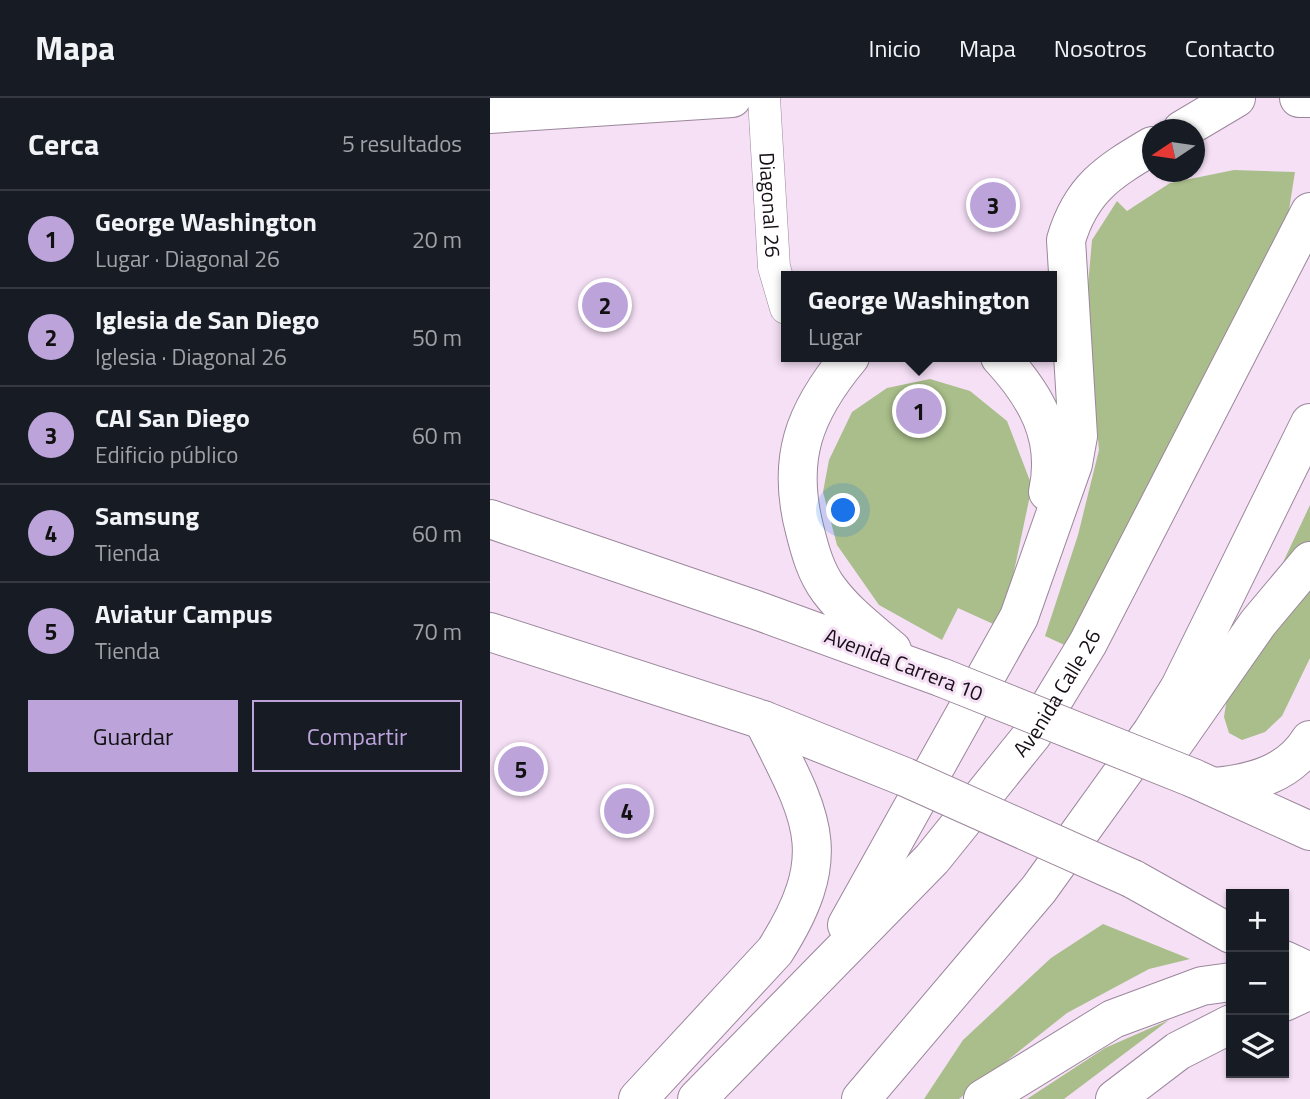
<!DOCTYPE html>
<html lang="es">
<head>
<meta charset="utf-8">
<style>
  :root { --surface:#171b24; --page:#242831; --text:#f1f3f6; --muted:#9ea1a6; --line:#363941; --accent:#bca4db }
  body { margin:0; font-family:"Titillium Web",sans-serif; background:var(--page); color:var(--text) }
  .controls { position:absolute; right:21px; bottom:21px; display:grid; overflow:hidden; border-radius:0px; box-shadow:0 2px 5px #0004 }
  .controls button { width:63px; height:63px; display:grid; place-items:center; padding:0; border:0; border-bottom:2px solid var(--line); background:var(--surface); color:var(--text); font:35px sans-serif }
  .compass { position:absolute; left:652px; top:21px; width:63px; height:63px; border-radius:50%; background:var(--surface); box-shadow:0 2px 5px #0004; rotate:257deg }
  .you { position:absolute; left:354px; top:413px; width:24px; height:24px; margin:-18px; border:5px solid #fff; border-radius:50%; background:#1a73e8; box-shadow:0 0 0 10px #1a73e833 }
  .badge { display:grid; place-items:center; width:46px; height:46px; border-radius:50%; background:var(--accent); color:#111; font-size:23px; font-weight:700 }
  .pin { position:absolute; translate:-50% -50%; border:4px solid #fff; box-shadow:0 2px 7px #0006 }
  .popup { position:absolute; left:291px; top:173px; width:276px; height:91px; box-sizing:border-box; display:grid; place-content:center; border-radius:0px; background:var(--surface); filter:drop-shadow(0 2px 5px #0005); font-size:23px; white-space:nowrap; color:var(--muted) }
  .popup b { font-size:26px; color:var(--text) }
  .popup::after { content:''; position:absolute; left:50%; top:100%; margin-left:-14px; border:14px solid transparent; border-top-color:var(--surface) }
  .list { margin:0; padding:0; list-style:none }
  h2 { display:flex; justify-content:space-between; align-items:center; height:91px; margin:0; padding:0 28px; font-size:30px }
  h2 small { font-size:23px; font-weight:400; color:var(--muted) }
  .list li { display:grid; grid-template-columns:46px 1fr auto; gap:21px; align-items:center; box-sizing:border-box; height:98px; padding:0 28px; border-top:2px solid var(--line) }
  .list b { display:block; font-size:26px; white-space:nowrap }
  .list p { margin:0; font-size:23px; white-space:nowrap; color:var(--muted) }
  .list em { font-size:23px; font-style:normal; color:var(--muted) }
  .actions { display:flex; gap:14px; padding:21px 28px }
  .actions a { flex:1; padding:16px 0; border:2px solid var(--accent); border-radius:0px; text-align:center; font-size:24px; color:var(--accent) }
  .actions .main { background:var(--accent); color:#111 }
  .icon { flex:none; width:38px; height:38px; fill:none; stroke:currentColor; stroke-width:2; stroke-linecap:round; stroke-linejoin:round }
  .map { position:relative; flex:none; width:820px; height:1001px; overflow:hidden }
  header { display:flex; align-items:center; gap:42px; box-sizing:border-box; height:98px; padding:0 35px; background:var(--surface); border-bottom:2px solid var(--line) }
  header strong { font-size:33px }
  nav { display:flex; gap:38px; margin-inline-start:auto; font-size:24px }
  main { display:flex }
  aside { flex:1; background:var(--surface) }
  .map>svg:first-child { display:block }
  .green { fill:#a9be8a }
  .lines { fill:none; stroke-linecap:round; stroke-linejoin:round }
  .street-casing { stroke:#9b879b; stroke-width:33 }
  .secondary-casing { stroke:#9b879b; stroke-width:40 }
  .primary-casing { stroke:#9b879b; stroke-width:40 }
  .street { stroke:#fff; stroke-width:32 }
  .secondary { stroke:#fff; stroke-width:38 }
  .primary { stroke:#fff; stroke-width:38 }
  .primary-bridge-casing { stroke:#9b879b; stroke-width:40; stroke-linecap:butt }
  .primary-bridge { stroke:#fff; stroke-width:38 }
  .labels { text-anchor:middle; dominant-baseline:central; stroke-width:6; stroke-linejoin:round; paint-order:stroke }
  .street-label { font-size:21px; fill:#160f16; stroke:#f6e0f6 }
</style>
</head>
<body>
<header>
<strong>Mapa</strong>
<nav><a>Inicio</a><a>Mapa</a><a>Nosotros</a><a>Contacto</a></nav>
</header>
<main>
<aside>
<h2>Cerca<small>5 resultados</small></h2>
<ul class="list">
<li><span class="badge">1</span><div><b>George Washington</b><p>Lugar · Diagonal 26</p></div><em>20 m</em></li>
<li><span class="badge">2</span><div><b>Iglesia de San Diego</b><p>Iglesia · Diagonal 26</p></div><em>50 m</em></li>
<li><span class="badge">3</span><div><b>CAI San Diego</b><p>Edificio público</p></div><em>60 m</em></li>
<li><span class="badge">4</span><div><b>Samsung</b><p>Tienda</p></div><em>60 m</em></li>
<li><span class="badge">5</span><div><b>Aviatur Campus</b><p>Tienda</p></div><em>70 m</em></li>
</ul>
<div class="actions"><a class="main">Guardar</a><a>Compartir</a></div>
</aside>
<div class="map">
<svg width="820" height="1001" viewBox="0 0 820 1001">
  <rect width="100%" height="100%" fill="#f6e0f6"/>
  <!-- green -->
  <path class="green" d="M744,72L805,74L798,118L581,550L555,538L588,437L609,352L596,210L602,142L627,103L637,113L680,85Z
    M440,281L480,293L517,323L542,388L512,530L468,510L452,542L389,507L347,447L333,394L339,362L362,314L397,290Z
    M820,407V446L780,492Z
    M820,477V560L792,618L775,634L752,642L739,635L734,619L739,587Z
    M613,826L700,861L659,871L577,915L469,1001H434L473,942L561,860Z
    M679,922L574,1001H537L615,950Z"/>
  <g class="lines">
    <defs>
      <g id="street">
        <path id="s1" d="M274,0L284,169L296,210"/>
      </g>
      <path id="secondary" d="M809,0H820
        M0,16L242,0
        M725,689C763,685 799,676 820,642"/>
      <g id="primary">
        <path d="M692,32L746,0"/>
        <path d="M360,259C314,314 296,361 315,433C320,453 326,475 339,492C356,515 380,533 402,552"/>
        <path d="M510,259C546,298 570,339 558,394"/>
        <path d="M0,421L266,512L453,580"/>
        <path d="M0,534L273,622L415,679"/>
        <path d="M677,655L768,525L820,463"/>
        <path d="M703,680L820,733"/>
        <path d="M643,781L741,836"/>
        <path d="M357,827L529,519L583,366L588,338L576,142C591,91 618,74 662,48"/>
        <path d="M794,862L820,874"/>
        <path d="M794,904L820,892"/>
        <path d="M148,1001L285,853C348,754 321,718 273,622"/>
        <path id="s2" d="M207,1001L442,761L542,637L598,545L820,114"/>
        <path d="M371,1001L549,791L662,634L690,589L820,325"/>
        <path d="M493,1001L623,921L712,888L741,884"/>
        <path d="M625,1001L688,953L741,926"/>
      </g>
    </defs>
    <!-- street casing -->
    <use href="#street" class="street-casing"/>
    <!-- secondary casing -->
    <use href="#secondary" class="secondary-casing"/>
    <!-- primary casing -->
    <use href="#primary" class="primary-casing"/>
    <!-- street -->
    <use href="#street" class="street"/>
    <!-- secondary -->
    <use href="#secondary" class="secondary"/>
    <!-- primary -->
    <use href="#primary" class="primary"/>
    <defs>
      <path id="primary-bridge" d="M453,580L703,680
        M415,679L643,781"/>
    </defs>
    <!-- primary-bridge casing -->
    <use href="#primary-bridge" class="primary-bridge-casing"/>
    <!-- primary-bridge -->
    <use href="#primary-bridge" class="primary-bridge"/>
  </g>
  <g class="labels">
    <!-- street labels -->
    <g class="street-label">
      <text stroke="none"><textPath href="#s1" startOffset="107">Diagonal 26</textPath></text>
      <text transform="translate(414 566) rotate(21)">Avenida Carrera 10</text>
      <text stroke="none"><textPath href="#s2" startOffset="544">Avenida Calle 26</textPath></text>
    </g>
  </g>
</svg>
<div class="controls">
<button>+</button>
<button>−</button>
<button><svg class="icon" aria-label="layers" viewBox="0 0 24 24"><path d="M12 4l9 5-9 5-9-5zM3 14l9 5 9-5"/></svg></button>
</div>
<svg class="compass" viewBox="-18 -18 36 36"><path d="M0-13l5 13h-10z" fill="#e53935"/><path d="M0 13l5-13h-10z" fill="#9ea1a6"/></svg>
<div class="you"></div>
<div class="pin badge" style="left:429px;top:313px">1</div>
<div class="popup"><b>George Washington</b>Lugar</div>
<div class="pin badge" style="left:115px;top:207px">2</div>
<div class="pin badge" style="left:503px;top:107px">3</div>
<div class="pin badge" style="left:137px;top:713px">4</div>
<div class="pin badge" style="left:31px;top:671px">5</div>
</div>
</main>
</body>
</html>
